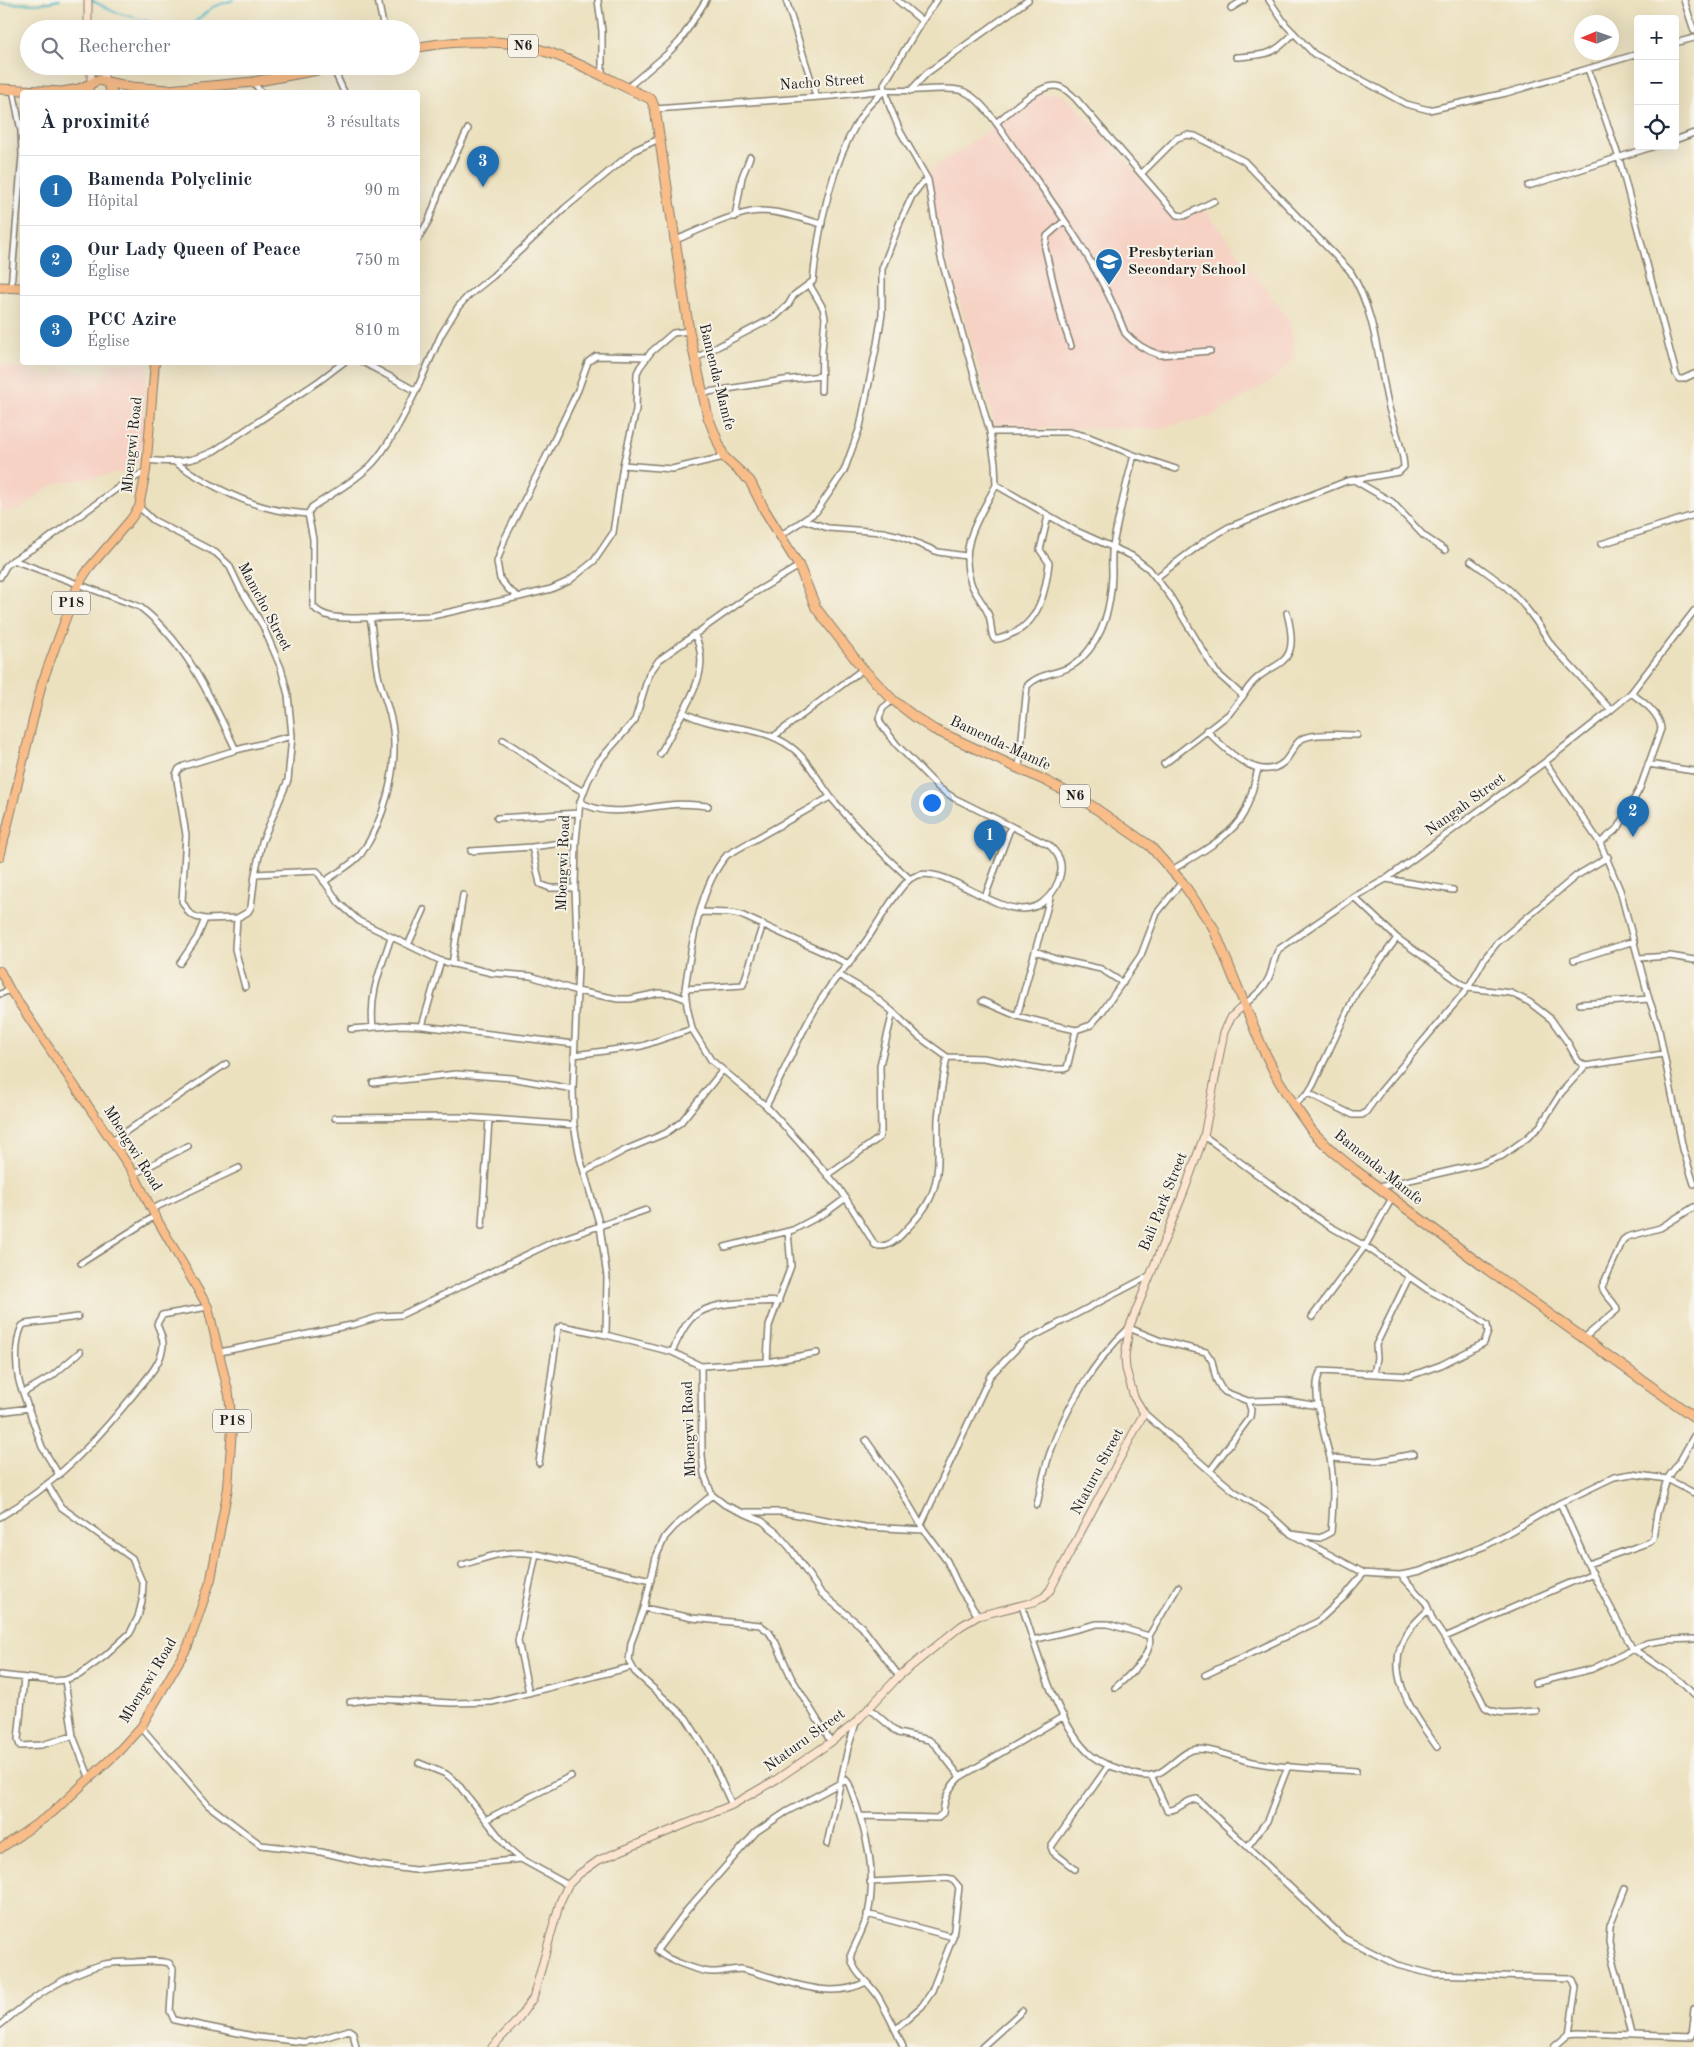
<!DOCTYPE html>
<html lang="fr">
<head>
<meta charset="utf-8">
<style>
  :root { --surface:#fff; --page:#f6f6f7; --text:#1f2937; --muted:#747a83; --line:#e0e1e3; --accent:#1f6fb2 }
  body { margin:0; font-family:"Old Standard TT",serif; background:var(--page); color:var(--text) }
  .controls { position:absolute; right:15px; top:15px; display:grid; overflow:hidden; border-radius:5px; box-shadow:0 5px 20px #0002 }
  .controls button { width:45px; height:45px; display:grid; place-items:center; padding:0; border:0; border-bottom:1px solid var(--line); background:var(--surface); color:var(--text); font:25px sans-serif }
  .compass { position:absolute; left:1574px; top:15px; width:45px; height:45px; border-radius:50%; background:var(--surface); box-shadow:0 5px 20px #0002; rotate:268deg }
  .you { position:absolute; left:931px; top:802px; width:18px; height:18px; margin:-12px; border:4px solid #fff; border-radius:50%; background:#1a73e8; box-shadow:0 0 0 8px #1a73e833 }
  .badge { display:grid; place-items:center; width:32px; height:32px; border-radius:50%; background:var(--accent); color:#fff; font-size:16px; font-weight:700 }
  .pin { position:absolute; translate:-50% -41px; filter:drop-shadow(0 1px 2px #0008) }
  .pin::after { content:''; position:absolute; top:26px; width:18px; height:15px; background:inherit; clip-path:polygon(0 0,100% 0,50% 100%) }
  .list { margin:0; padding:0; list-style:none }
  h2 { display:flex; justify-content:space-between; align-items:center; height:65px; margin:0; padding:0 20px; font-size:21px }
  h2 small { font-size:16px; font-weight:400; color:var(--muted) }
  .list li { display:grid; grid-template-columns:32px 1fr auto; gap:15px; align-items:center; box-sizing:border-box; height:70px; padding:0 20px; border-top:1px solid var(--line) }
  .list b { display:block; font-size:19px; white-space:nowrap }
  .list p { margin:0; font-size:16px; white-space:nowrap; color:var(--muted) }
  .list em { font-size:16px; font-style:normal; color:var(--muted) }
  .icon { flex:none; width:28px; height:28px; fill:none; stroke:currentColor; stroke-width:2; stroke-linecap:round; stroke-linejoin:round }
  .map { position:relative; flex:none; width:1694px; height:2047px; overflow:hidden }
  .search { position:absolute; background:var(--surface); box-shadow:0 5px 20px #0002; left:20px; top:20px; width:400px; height:55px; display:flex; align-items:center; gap:12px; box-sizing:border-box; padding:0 18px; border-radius:28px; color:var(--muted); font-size:19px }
  .panel { position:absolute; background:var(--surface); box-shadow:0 5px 20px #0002; left:20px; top:90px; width:400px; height:275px; border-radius:5px }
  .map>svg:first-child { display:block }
  .built { fill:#f6d2c5 }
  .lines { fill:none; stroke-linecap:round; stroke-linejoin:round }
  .stream { stroke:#4bb6c8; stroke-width:2 }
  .street-casing { stroke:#847e6e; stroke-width:8 }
  .secondary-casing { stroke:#847e6e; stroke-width:9 }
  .primary-casing { stroke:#847e6e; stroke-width:10 }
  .highway-casing { stroke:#847e6e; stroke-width:11 }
  .street { stroke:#fff; stroke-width:5 }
  .secondary { stroke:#fce5d0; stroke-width:7 }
  .primary { stroke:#f8bd89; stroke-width:8 }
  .highway { stroke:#f8bd89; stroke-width:9 }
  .labels { text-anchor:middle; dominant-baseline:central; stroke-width:4; stroke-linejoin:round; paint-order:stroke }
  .shield { fill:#f7f3e8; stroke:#5e5c59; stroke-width:1 }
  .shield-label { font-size:14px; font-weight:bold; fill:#1c1c1c }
  .street-label { font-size:15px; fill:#1c1c1c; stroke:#f7f3e8 }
  .poi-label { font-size:15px; font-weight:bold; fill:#1c1c1c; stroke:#f7f3e8; text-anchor:start }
</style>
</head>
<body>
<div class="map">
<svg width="1694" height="2047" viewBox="0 0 1694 2047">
  <rect width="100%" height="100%" fill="#f7f3e8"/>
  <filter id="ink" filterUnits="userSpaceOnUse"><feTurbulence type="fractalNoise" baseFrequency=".02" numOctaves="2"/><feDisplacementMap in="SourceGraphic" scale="10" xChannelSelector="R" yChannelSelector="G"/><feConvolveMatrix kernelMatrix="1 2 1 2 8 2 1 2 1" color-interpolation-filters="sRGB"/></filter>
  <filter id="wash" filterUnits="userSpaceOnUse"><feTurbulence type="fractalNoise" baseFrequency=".0096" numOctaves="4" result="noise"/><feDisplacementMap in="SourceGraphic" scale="20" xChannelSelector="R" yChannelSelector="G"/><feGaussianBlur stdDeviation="1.12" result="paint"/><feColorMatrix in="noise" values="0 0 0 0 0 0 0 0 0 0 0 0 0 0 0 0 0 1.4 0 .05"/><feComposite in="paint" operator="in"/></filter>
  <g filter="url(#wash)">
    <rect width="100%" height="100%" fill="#ece1bf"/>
    <!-- built -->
    <path class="built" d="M1053,93L1062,95L1074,104L1107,139L1178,222L1204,208L1290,321L1294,357L1277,377L1210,417L1158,429L996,428L923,175L1039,96Z
      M108,363H148L142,448L137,463L129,470L113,474L73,481L60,482L44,490L19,511H0V366L21,368L53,377L58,369L105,374Z"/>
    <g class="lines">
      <!-- stream -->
      <path class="stream" d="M91,0L114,12L175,28L191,25L213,7L233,0
        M0,3L37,4L60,0"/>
    </g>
  </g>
  <g filter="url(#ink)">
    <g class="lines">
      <defs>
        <path id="street" d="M378,0L384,29
          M598,0L602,31V76
          M786,0L816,96
          M897,0L922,21
          M1269,0L1286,25L1314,54L1406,104L1429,110L1506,93L1638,54
          M1684,0L1694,31
          M1231,8L1244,0
          M1675,43L1694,38
          M1236,57C1266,55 1273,56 1294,33
          M333,68L344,92
          M1588,69L1619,158L1676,374L1679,379H1683L1694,374
          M253,82L261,92
          M627,88L666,55L680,41L706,0
          M885,90L890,107L900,131L928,180L941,258L990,432L995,463L996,485L1074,530L1132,556L1149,569L1170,596L1216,672L1243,696C1266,654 1304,678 1287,613
          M885,90C906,93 950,85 965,92C984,101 1003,133 1015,150C1056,207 1100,266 1125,333C1134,343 1147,351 1160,355L1210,351
          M910,91L927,73L1028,0
          M655,109L833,96L885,90L884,84L922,21L937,0
          M996,123C1009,112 1043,80 1060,87C1066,89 1072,95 1076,99L1177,215L1184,216L1214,201
          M1675,140L1694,133
          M1141,174L1177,138L1187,135L1195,136L1244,161L1350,271C1376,312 1378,362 1389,408C1394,427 1403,447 1404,467L1399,472L1347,481L1229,527L1205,541L1157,577
          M1528,186L1655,146
          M735,217L742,177L750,157
          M1064,221L1047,236L1045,248L1062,320L1071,346
          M418,239L429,220L443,181L468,129
          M676,240C699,230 735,212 760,211C781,211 802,219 822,224
          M812,282L809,284L823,308L825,318L822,351L821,391
          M11,288L22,155L21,131L13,90
          M694,359L775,317L788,305L794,295L813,281C819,223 832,157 866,109C871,102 879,96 885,90
          M363,362L416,391L441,335L458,307L468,296L493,276L565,208L635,150L659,139
          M702,393L784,380L821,376
          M990,432H1069L1089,437L1134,455L1176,469
          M147,460C174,463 189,463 214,451L319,381L344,362
          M176,463C206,483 241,503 277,510C287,512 298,513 308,514L312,507C332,494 355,481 372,464C389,446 405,413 416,391
          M623,465L672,469L724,457
          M1354,480L1392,502L1424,536L1445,550
          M996,485C979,518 958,545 971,583C975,595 985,604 989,616C992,624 990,632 994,639C1000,640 1004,637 1009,635C1039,624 1046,591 1049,563L1040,550L1048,516
          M139,507L153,520L216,553L229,565L240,588L263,626L281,668L288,695L292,736
          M308,514L313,539V606C325,622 352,617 370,618C374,637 374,656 378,675C382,693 391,711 393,730C398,769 384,822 361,854C352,865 336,873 324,882
          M804,520L828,528L883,532L900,536L938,552L966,556
          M781,535L816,512L844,471L860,427L877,344L882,314V269L900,222L912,196L922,183L928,180
          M1601,544L1694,515
          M13,560L140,607C187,643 211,698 236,750
          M1471,561C1483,570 1495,578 1506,587C1525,603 1540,626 1552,646L1611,710
          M799,566L749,596L659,660L649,674L635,720L598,762L588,781L580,802L576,841L575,888L578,966L573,1089L574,1125L580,1158L600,1226L607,1277L606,1335L672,1352L701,1366L702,1455L704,1474L712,1495L725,1505L762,1521L777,1533L790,1548L821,1593L862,1627L899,1676
          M0,577L6,566L13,560L45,541L119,487L146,471
          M519,597L509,590L500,579L497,562L505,538L546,457L578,390L588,362L596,356L647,357
          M370,618L432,616L519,597L551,589L569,581L594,561L613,533L623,465L636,410L637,373L640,367L651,352L673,333L689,331
          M694,634C709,661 697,687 683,712C716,731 759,723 791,747C809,760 819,783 833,800C857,829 882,854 910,879
          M1206,730C1223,747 1259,785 1284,762C1292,755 1295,739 1307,737C1321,733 1342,735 1357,735
          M292,736L288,780L262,842L255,874L251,907L248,912L237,918L205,919L196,917L189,913L182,901L186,835L176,774L179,769L184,766L236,750Z
          M773,737L863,669
          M503,740C531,757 555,777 584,792
          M660,754L683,712
          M1545,762L1600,843L1620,890L1649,999L1658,1025L1683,1149L1694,1184
          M1164,764L1229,714L1243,696
          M1648,764L1694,771
          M1019,768L1027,686C1041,671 1065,675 1081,659C1104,636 1111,607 1112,575C1112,565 1111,554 1113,545C1119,514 1126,485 1134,455
          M580,802C608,818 638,808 669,805C682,803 695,805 708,806
          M497,818L579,813
          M1600,843L1619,827L1640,788L1661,729C1660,713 1643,702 1631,693
          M532,847L540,884L550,888H575
          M471,851L532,847L576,841
          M1172,870C1194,856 1232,837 1244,813C1251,799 1254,784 1258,769
          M255,874L317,871L339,903L359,921L441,961L492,973L531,976L577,991L618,999H630L659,993L672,994L686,999
          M1386,879L1453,890
          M985,897L1011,826
          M1354,897L1397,938L1468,988L1511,993L1529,1002L1551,1019L1568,1043L1578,1061L1585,1066
          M700,912L731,913L741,915L849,964
          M237,918L235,949L245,987
          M763,924L743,985L685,989L687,1006L692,1029L711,1060L766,1106L798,1141L840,1189L875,1245C886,1249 897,1240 904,1232C915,1220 928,1207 933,1191C941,1169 937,1142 938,1119C940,1098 943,1078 947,1057
          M408,945L424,910
          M1036,951L1055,959L1101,969L1123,983
          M1638,958L1670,956L1694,960
          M1574,960L1634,941
          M180,963L197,938L205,919
          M452,964L463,895
          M839,975L871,994L893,1012L918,1036L947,1057L983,1058L1043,1069H1064L1067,1068L1076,1030
          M685,989C691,949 699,886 727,855L830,797
          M0,994L10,990
          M982,1001L1017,1016L1053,1025L1076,1030L1091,1025L1102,1012L1141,955L1157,913L1182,882
          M1245,1004C1256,995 1267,986 1271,972C1274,963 1274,957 1279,949L1354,897L1386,879L1545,762L1611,710L1631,693L1694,611
          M1580,1004L1649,999
          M1017,1016L1050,898
          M422,1026L441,961
          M373,1027C369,992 381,969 391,937
          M351,1029L402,1025L422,1026L574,1044
          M574,1055L642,1046L692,1029
          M373,1083L456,1074L511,1078L573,1089
          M1308,1093L1353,1115H1362L1366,1112L1381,1091L1468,988L1485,958L1497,943L1576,876L1608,857
          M1294,1105L1308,1093L1313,1085L1356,993L1397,938
          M766,1106C786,1069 801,1029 824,995C837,974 855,958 868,938C878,923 897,889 910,879C944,855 1004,930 1042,903C1052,895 1059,884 1061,871C1062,859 1057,853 1049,845L954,798L939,788L897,745L881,724L879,718L883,708L893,700
          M335,1118L463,1117L574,1125
          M1204,1136L1324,1223L1365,1246L1427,1289L1466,1310L1487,1325L1488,1332L1484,1343L1441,1365L1410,1376L1321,1371C1309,1387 1326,1439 1330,1458C1334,1479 1333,1510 1331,1532L1320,1538L1291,1534
          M112,1141L226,1064
          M584,1172L625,1150L666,1133L681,1122L722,1071
          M134,1174L188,1146
          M827,1175L879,1138L881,1131L880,1065L893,1012
          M1379,1187L1480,1164L1502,1156L1527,1138L1540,1126L1561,1093L1585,1066L1663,1054
          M152,1209L239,1168
          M482,1226L489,1119
          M725,1247L793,1230L827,1212L846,1198
          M81,1263L155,1216
          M1312,1317L1365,1246L1392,1198
          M1584,1338L1617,1310C1615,1301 1604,1296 1602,1287L1623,1240L1627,1237L1660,1228L1694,1207
          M220,1352L356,1324L382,1316L401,1315L553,1242L646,1210
          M672,1352C677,1341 682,1329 689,1321C707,1299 753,1303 779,1301
          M767,1362L769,1326L791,1266L788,1232
          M701,1366L767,1362L817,1353
          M1374,1374L1377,1358L1376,1345L1409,1277
          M23,1393C15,1376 14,1343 22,1326L25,1324L78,1317
          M1248,1401L1283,1400L1318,1406
          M0,1412L29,1408
          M1144,1413L1210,1471L1234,1491L1268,1513L1291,1534L1364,1573L1377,1574L1401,1575L1420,1571L1485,1546L1560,1503L1614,1477L1632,1474L1667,1479L1680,1461L1694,1436
          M866,1440L895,1481L924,1530L947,1561L960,1589L978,1616
          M1330,1458L1377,1461L1414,1454
          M539,1463L558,1328L562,1326L606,1335
          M59,1475L42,1447L23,1393L52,1376L80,1352
          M712,1495L674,1527L665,1537L656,1557L644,1608L631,1643L629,1661L635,1672L686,1718L709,1755L732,1805
          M1560,1503L1587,1563L1632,1648L1680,1681L1694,1695
          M1037,1505C1041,1487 1044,1469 1050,1453C1066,1407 1094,1361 1129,1328L1161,1341L1206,1352L1212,1361L1216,1379L1221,1388L1225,1392L1248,1401L1251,1410L1250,1417L1210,1471
          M746,1512H782L865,1527L924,1530
          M0,1517C55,1485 94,1443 134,1394C145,1380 161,1365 163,1346C164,1339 159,1330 157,1324L162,1315L208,1307
          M921,1525L990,1376L1023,1342L1149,1276
          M1588,1564L1650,1542L1653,1539L1657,1513L1667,1479L1694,1493
          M462,1565C491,1556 504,1550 536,1554L651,1580
          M1401,1575L1426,1603L1433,1621L1467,1671L1485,1707C1498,1717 1520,1711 1536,1711
          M1022,1606C1036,1648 1058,1728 1092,1756C1101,1763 1112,1767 1123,1770C1130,1773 1138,1776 1145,1776C1167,1777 1179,1750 1198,1749C1214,1749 1237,1759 1253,1762C1286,1769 1322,1768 1356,1771
          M644,1608L692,1618L760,1625L769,1632L776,1643L791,1677L831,1742
          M1428,1610C1422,1616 1415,1622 1410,1629C1379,1669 1414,1714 1437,1747
          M1445,1637L1593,1573
          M1033,1640L1097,1624H1108L1149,1636
          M0,1675L53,1681L65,1680L79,1675L105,1656L130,1633L138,1617L142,1601L143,1584L132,1558L61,1507L47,1484
          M1205,1675L1317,1622L1343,1598L1364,1573
          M24,1678L18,1740L20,1746L41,1745L73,1736
          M65,1680L73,1736L90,1779
          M1535,1683L1592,1669L1647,1643L1667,1640L1694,1639
          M1115,1688C1127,1677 1155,1654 1149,1636L1178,1587
          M529,1693L518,1641L536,1554
          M350,1702L375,1699L452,1703L492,1702L631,1667
          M869,1708L898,1733L929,1740L936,1746L960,1777
          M141,1727L208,1805L261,1845L321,1852L376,1865L415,1870L521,1859
          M419,1763L446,1774L457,1783L508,1848L521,1859L568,1885
          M1151,1775L1167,1810C1177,1812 1186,1799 1197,1799L1344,1938L1397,1965L1432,1974L1569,1978L1573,1980L1576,1987L1569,2034
          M861,1816L937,1818L943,1813C944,1799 950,1786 960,1777L1064,1716
          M487,1819L571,1776
          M827,1844L848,1748L856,1723
          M1248,1846L1267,1821L1288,1766
          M1075,1869L1053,1852L1051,1847L1109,1765
          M870,1882L946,1878L952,1879L959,1887L953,1937L931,1993L922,2006L896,2029
          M1625,1888L1610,1926L1609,1942L1632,2034
          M867,1914L953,1937
          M866,1982C827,2003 780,1977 741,1969C730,1969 720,1973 710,1972C699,1971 661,1958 657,1950L687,1910L756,1832L786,1812L846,1780L849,1784C864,1824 878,1870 868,1914C864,1927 857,1941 851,1954C851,1973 870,1982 879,1998C888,2014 896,2030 903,2047
          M0,2025C28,2001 64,1975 100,1965C111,1962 123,1962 134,1962C146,1961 158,1960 169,1963L173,1969L170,2011L174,2020L258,2037L304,2042L317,2040L349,2030L353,2033L356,2047
          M982,2047L1022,2011
          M1554,2047L1569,2034L1578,2033L1691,2037L1694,2009"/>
        <path id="secondary" d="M88,29V0
          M98,66L103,72L105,81
          M91,82V66
          M492,2047L516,2022L533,1998L560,1902L568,1885L579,1874L599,1860L732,1805L777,1779L831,1742L856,1722L899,1676L961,1626L978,1616L1034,1602L1044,1597L1050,1590L1144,1413L1134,1397L1126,1369L1125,1357L1129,1328L1185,1189L1204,1136L1224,1032L1232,1016L1245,1004"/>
        <path id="primary" d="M0,857L42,683L78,585L89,568L131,519L139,507L146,471L155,362
          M0,971L10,990L134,1174L155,1216L208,1307L229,1395L232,1427L228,1488L211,1579L188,1646L141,1727L118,1752L52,1813L0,1849"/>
        <path id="highway" d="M411,49C444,41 493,39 526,46C570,56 610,81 651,99L655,109L689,331L708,417L724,457L750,481L764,509L799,566L816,608L863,669L893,700L915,717L933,729L1046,781L1086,802L1150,846L1182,882L1213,927L1262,1047L1279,1081L1294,1105L1312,1131L1333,1152L1354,1169L1488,1270L1694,1417
          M107,82L131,87L168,90L253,82L339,66
          M0,89L63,92
          M62,92L79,89L90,84
          M87,92L90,84L98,80L107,82L112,92
          M0,287L22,288"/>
      </defs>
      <!-- street casing -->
      <use href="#street" class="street-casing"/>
      <!-- secondary casing -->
      <use href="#secondary" class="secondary-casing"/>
      <!-- primary casing -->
      <use href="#primary" class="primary-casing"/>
      <!-- highway casing -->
      <use href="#highway" class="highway-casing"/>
      <!-- street -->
      <use href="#street" class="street"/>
      <!-- secondary -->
      <use href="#secondary" class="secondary"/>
      <!-- primary -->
      <use href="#primary" class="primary"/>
      <!-- highway -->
      <use href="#highway" class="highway"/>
    </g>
  </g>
  <!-- icons -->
  <defs>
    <symbol id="school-pin" viewBox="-11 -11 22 30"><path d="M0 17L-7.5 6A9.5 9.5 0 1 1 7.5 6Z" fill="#1f6fb2" stroke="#f7f3e8"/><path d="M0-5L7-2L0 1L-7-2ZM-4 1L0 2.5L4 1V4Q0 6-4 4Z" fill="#fff"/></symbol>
  </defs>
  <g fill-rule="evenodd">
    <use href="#school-pin" x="1093" y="246" width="32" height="43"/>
  </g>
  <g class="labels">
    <!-- shield labels -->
    <g class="shield">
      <rect x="508" y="34.5" width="30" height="23" rx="4"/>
      <rect x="52" y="591.5" width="38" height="23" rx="4"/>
      <rect x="1060" y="784.5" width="30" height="23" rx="4"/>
      <rect x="213" y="1409.5" width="38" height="23" rx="4"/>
    </g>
    <g class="shield-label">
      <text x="523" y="46">N6</text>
      <text x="71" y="603">P18</text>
      <text x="1075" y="796">N6</text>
      <text x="232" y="1421">P18</text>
    </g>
    <!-- street labels -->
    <g class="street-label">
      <text transform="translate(822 83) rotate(-4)">Nacho Street</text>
      <text transform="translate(716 377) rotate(76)">Bamenda-Mamfe</text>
      <text transform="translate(133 445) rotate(-84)">Mbengwi Road</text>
      <text transform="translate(264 607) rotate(62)">Mamcho Street</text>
      <text transform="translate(1000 744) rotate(25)">Bamenda-Mamfe</text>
      <text transform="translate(1466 805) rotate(-36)">Nangah Street</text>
      <text transform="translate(564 863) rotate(-88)">Mbengwi Road</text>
      <text transform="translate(132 1149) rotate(58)">Mbengwi Road</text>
      <text transform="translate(1378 1168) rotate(39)">Bamenda-Mamfe</text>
      <text transform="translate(1164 1202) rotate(-68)">Bali Park Street</text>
      <text transform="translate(690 1429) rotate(-92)">Mbengwi Road</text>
      <text transform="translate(1098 1472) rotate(-62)">Ntaturu Street</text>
      <text transform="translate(149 1681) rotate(-59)">Mbengwi Road</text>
      <text transform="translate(805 1741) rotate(-36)">Ntaturu Street</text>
    </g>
    <!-- poi labels -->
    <g class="poi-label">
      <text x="1128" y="253">Presbyterian<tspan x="1128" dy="17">Secondary School</tspan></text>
    </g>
  </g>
</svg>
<div class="controls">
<button>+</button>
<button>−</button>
<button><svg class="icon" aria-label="locate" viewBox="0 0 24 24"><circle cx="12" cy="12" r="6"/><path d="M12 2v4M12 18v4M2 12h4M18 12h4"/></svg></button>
</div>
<svg class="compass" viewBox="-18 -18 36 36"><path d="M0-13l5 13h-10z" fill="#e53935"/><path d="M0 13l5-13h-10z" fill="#747a83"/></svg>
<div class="you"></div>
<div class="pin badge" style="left:990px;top:861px">1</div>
<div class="pin badge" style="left:1633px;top:837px">2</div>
<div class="pin badge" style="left:483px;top:187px">3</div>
<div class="search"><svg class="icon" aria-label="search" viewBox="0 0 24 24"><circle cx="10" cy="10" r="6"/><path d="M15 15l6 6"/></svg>Rechercher</div>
<section class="panel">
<h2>À proximité<small>3 résultats</small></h2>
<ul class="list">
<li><span class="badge">1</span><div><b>Bamenda Polyclinic</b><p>Hôpital</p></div><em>90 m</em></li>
<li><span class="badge">2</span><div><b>Our Lady Queen of Peace</b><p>Église</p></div><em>750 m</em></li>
<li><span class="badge">3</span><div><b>PCC Azire</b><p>Église</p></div><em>810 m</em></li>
</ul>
</section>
</div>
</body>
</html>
